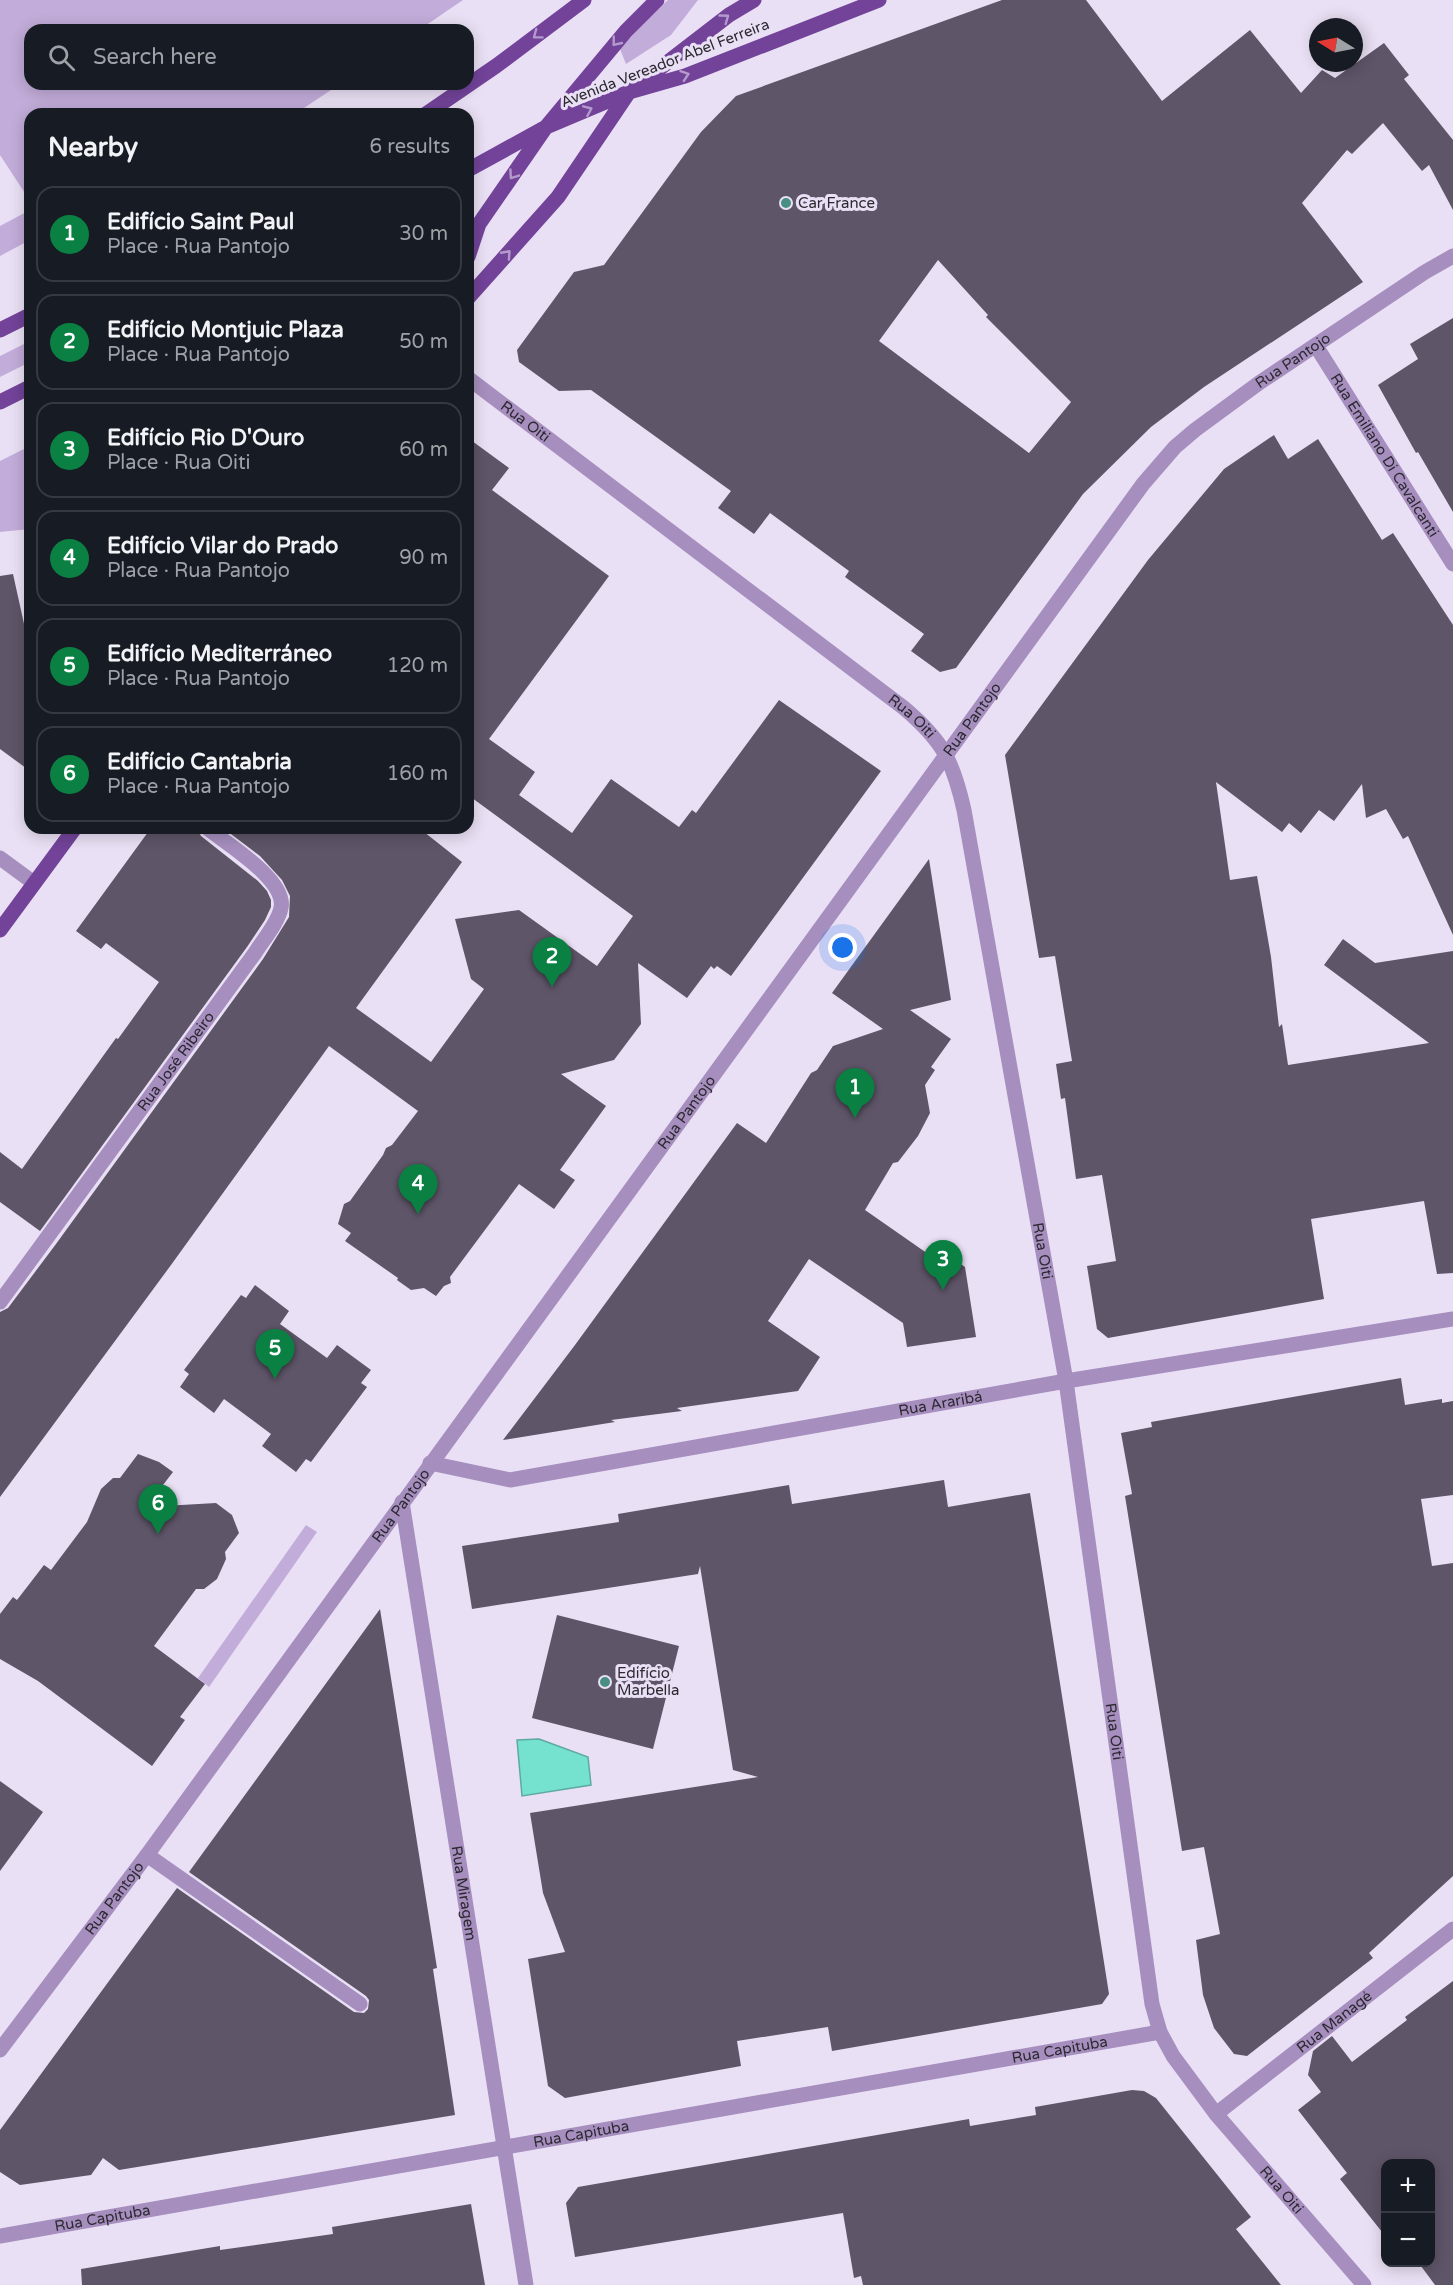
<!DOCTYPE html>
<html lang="en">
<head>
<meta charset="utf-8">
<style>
  :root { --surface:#171b24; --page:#242831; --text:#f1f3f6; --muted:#9ea1a6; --line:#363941; --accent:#0b8043 }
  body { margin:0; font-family:"Varela Round",sans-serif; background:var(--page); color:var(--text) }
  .controls { position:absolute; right:18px; bottom:18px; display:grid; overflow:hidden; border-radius:12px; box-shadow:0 3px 15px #0003 }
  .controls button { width:54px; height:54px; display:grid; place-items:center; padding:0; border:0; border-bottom:2px solid var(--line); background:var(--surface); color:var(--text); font:30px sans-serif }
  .compass { position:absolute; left:1309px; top:18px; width:54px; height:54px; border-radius:50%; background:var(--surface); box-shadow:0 3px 15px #0003; rotate:280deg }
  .you { position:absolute; left:843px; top:948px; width:21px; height:21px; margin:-15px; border:4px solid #fff; border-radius:50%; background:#1a73e8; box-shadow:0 0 0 9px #1a73e833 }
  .badge { display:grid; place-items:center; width:39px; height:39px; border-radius:50%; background:var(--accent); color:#fff; font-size:20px; font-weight:700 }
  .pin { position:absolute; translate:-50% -50px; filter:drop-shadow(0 2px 3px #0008) }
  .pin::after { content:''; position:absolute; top:32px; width:21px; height:18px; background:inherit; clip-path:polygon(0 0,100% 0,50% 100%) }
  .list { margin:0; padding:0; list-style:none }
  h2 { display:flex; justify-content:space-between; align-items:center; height:78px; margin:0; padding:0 24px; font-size:26px }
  h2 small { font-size:20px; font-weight:400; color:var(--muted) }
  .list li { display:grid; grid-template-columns:39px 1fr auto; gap:18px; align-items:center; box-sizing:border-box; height:96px; margin:0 12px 12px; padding:0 12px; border:2px solid var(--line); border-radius:18px }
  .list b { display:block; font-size:22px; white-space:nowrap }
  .list p { margin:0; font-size:20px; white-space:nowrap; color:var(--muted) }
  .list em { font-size:20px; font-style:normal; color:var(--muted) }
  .icon { flex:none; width:33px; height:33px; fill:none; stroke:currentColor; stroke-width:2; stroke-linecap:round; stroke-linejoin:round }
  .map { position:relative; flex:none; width:1453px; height:2285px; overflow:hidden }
  .search { position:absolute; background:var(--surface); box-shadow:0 3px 15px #0003; left:24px; top:24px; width:450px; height:66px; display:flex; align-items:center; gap:15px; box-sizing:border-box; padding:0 21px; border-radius:18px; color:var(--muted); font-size:22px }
  .panel { position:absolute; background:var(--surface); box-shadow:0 3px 15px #0003; left:24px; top:108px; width:450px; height:726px; border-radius:18px }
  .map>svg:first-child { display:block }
  .green { fill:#c2acd9 }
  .water { fill:#75e1cf; stroke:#5faaa0; stroke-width:1.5 }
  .building { fill:#5e5568; fill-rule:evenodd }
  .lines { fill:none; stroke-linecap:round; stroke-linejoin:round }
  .minor { stroke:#a68ebe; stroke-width:15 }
  .major { stroke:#724399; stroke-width:15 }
  .oneway { stroke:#b499cc }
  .poi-dot { fill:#498e82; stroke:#eae0f5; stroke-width:2 }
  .labels { text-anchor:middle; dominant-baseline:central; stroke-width:6; stroke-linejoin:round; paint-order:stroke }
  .street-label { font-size:15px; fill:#2d2931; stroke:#eae0f5 }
  .poi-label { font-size:15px; fill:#2d2931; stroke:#eae0f5; text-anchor:start }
</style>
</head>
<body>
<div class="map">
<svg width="1453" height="2285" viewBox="0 0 1453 2285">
  <rect width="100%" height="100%" fill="#eae0f5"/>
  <!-- green -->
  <path class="green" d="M0,0H463L419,30H30V84H340L304,108L292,114H30V201L0,155Z
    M668,0H698L671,35L626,64L620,49L650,16Z
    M30,210V240L0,256V226Z
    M30,341V362L0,377V356Z
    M30,446V529L0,532V461Z
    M306,1525L317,1532L209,1687L198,1678Z"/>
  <!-- water -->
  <path class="water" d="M539,1739L588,1757L591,1785L522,1796L517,1740Z"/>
  <!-- building -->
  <path class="building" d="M1002,0H1086L1162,101L1250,30L1301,93L1322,70L1335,78L1384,43L1409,75L1404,79L1453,140V210L1429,165L1422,171L1383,123L1352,154L1347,150L1302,203L1363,282L1204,387L1151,427L1083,494L956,668L940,672L911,651L924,634L845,577L849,571L770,513L754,534L718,508L731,491L591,390L559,391L519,362L517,350L574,272L604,265L701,132L736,96ZM938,260L988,315L986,317L1071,402L1029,453L879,341Z
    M1453,318V512L1418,452L1416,453L1378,385L1418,359L1410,344Z
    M1274,435L1288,459L1318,439L1382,540L1393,533L1453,625V935L1408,836L1403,839L1386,809L1366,818L1362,784L1334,821L1319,810L1301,833L1289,823L1282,832L1216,782L1230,880L1257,876L1271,957L1279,1027L1282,1024L1288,1065L1429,1043L1324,965L1343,939L1375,963L1453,951V1273L1437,1274L1424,1201L1311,1219L1324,1299L1108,1338L1097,1329L1087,1266L1116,1261L1102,1175L1076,1179L1065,1098L1061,1099L1056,1064L1072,1061L1055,956L1039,958L1005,755L1148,560L1224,469Z
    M468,438L509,468L492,490L609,576L489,739L535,772L519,795L572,833L611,779L679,827L692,810L696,813L779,700L881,771L731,976L717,966L714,969L711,966L687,998L638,963L641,1024L614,1060L561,1074L606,1106L560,1170L575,1180L554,1209L519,1184L450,1277L451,1283L444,1286L436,1296L424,1288L411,1290L397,1280L398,1278L345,1241L351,1233L338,1224L344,1204L350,1201L383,1155L386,1148L392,1145L418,1111L329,1046L171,1265L0,1497V1312L8,1308L56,1244L263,959L289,917L290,896L282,880L260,856L223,828H419L462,862L356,1008L431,1062L484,989L471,979L455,919L519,910L597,966L633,916L468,795Z
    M13,574L30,651V771L0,749V576Z
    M151,828H197L201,836L258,881L267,891L271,900V907L265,920L247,947L40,1231L0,1202V1152L22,1169L116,1038L118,1039L159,982L106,943L101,949L76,931Z
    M929,859L951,1000L910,1010L951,1039L931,1067L935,1070L925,1085L930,1113L918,1136L898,1162L893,1163L865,1210L931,1256L947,1254L965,1267L976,1337L907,1347L903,1323L809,1259L768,1321L820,1357L798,1391L677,1408L682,1411L611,1420L615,1422L503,1440L575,1345L737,1123L766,1143L811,1073L817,1070L833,1046L883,1029L832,993Z
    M255,1285L289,1311L280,1324L327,1358L337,1345L371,1370L361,1383L367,1387L311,1462L306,1459L296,1472L262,1446L271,1434L224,1399L214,1413L180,1387L189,1374L184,1370L241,1295L246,1298Z
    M1401,1378L1405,1405L1442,1399V1403L1453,1401V1495L1421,1499L1432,1566L1453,1563V1876L1369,1953L1373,1958L1247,2056L1234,2054L1214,2028L1203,1995L1196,1940L1220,1934L1204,1847L1182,1851L1125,1496L1132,1494L1121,1433L1152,1427L1151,1422Z
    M138,1454L159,1462L173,1472L146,1507L216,1503L232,1515L239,1533L225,1552L226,1559L217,1579L204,1589H196L154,1646L205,1684L180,1717L185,1720L152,1766L38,1681L0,1659V1614L13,1597L17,1600L44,1565L51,1570L87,1522L101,1489L113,1478H120Z
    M944,1480L948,1507L1030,1493L1109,1994L1102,2004L832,2051L828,2027L737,2041L741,2066L565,2098L548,2086L528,1959L565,1952L543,1893L530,1813L758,1777L733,1770L700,1566L698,1574L472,1609L462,1546L619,1522L618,1514L789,1485L792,1504Z
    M380,1609L437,1968L433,1969L455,2115L119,2170L103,2158L91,2175L20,2185L0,2172V2130L177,1888L354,2012L364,2013L368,2009L369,2000L366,1996L189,1872Z
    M557,1615L679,1646L653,1749L532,1718Z
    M0,1781L43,1812L0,1871Z
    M1453,1981V2285H1435L1418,2262H1431V2163H1386V2237L1340,2179L1347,2173L1298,2110L1321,2092L1308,2075L1313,2051L1332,2036L1352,2062L1407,2020L1405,2017Z
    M1132,2090L1144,2091L1156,2098L1251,2217L1236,2229L1281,2285H863L861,2276L854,2278L843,2213L575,2257L566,2203L578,2187L969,2119L970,2126L1036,2115L1035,2107Z
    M471,2204L485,2285H82L81,2269L220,2246V2250L333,2234L332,2227Z"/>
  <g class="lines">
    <!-- minor -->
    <g class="minor">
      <path id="s1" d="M1316,346L1453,564"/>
      <path id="s2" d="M468,378L904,708C943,741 953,761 964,810L1066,1381L1152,2004L1160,2032L1173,2056L1216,2114L1364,2285"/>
      <path d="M0,858L34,883"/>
      <path id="s3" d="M0,1302L255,953C263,940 278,923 281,908C287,880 227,844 207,828"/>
      <path id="s4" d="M430,1463L510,1480L1066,1381L1453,1319"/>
      <path id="s5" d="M402,1502L526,2285"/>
      <path d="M147,1855L360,2004"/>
      <path id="s6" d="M0,2050L147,1855L1143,484L1175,447L1195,430L1259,383L1425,272L1453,256"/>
      <path id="s7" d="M1216,2114L1453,1929"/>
      <path id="s8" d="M0,2236L1160,2032"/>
    </g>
    <!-- major -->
    <path class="major" d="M426,114L496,66L584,0
      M468,170L546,127L629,92L685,76L879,0
      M468,257L479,224L546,127L626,31L657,0
      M468,298L558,197L629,92L729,15L754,0
      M0,330L30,315
      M0,402L30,387
      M0,930L75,828"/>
  </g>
  <!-- one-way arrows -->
  <defs><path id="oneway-chevron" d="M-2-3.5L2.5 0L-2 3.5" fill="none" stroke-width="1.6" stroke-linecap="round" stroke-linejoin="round" transform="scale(1.5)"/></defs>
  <g class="oneway">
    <use href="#oneway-chevron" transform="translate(725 18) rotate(-36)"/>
    <use href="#oneway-chevron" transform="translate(537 35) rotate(143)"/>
    <use href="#oneway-chevron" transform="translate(616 42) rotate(129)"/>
    <use href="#oneway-chevron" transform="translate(685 75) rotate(-19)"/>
    <use href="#oneway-chevron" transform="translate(588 110) rotate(-23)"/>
    <use href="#oneway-chevron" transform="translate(513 175) rotate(125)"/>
    <use href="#oneway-chevron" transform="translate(507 254) rotate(-48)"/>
  </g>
  <!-- markers -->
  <g class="poi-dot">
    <circle cx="786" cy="203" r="6"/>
    <circle cx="605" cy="1682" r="6"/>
  </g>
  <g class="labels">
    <!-- street labels -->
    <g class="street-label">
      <text transform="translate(665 63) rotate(-21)">Avenida Vereador Abel Ferreira</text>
      <text stroke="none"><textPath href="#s6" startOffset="2134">Rua Pantojo</textPath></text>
      <text stroke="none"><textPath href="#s2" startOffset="72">Rua Oiti</textPath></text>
      <text stroke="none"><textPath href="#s1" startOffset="129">Rua Emiliano Di Cavalcanti</textPath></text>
      <text stroke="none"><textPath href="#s2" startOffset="558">Rua Oiti</textPath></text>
      <text stroke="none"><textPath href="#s6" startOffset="1648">Rua Pantojo</textPath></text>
      <text stroke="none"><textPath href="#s3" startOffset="298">Rua José Ribeiro</textPath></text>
      <text stroke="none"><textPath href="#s6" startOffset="1162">Rua Pantojo</textPath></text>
      <text stroke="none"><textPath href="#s2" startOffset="1116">Rua Oiti</textPath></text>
      <text stroke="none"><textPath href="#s4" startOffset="519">Rua Araribá</textPath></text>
      <text stroke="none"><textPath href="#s6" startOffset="676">Rua Pantojo</textPath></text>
      <text stroke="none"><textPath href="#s2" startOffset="1602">Rua Oiti</textPath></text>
      <text stroke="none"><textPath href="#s5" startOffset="396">Rua Miragem</textPath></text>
      <text stroke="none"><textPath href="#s6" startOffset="190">Rua Pantojo</textPath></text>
      <text stroke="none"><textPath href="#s7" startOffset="150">Rua Managé</textPath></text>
      <text stroke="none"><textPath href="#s8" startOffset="1076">Rua Capituba</textPath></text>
      <text stroke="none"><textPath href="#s8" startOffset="590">Rua Capituba</textPath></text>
      <text stroke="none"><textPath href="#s2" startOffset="2106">Rua Oiti</textPath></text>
      <text stroke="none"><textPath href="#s8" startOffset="104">Rua Capituba</textPath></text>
    </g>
    <!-- poi labels -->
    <g class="poi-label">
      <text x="798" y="203">Car France</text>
      <text x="617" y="1673">Edifício<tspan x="617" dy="17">Marbella</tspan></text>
    </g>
  </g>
</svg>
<div class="controls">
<button>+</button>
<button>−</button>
</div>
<svg class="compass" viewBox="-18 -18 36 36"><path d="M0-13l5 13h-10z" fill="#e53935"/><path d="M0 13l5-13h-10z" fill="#9ea1a6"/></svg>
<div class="you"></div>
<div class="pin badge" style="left:855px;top:1118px">1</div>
<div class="pin badge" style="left:552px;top:987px">2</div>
<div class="pin badge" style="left:943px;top:1290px">3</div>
<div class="pin badge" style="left:418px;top:1214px">4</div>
<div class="pin badge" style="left:275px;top:1379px">5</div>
<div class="pin badge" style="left:158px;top:1534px">6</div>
<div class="search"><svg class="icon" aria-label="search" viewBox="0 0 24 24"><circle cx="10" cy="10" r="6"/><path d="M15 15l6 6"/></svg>Search here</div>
<section class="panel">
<h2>Nearby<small>6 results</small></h2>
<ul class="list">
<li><span class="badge">1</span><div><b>Edifício Saint Paul</b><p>Place · Rua Pantojo</p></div><em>30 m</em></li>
<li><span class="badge">2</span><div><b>Edifício Montjuic Plaza</b><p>Place · Rua Pantojo</p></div><em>50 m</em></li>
<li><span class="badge">3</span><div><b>Edifício Rio D'Ouro</b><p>Place · Rua Oiti</p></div><em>60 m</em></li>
<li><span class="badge">4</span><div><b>Edifício Vilar do Prado</b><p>Place · Rua Pantojo</p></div><em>90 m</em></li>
<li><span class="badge">5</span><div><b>Edifício Mediterráneo</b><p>Place · Rua Pantojo</p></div><em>120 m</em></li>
<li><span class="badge">6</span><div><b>Edifício Cantabria</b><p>Place · Rua Pantojo</p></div><em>160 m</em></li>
</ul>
</section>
</div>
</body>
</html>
